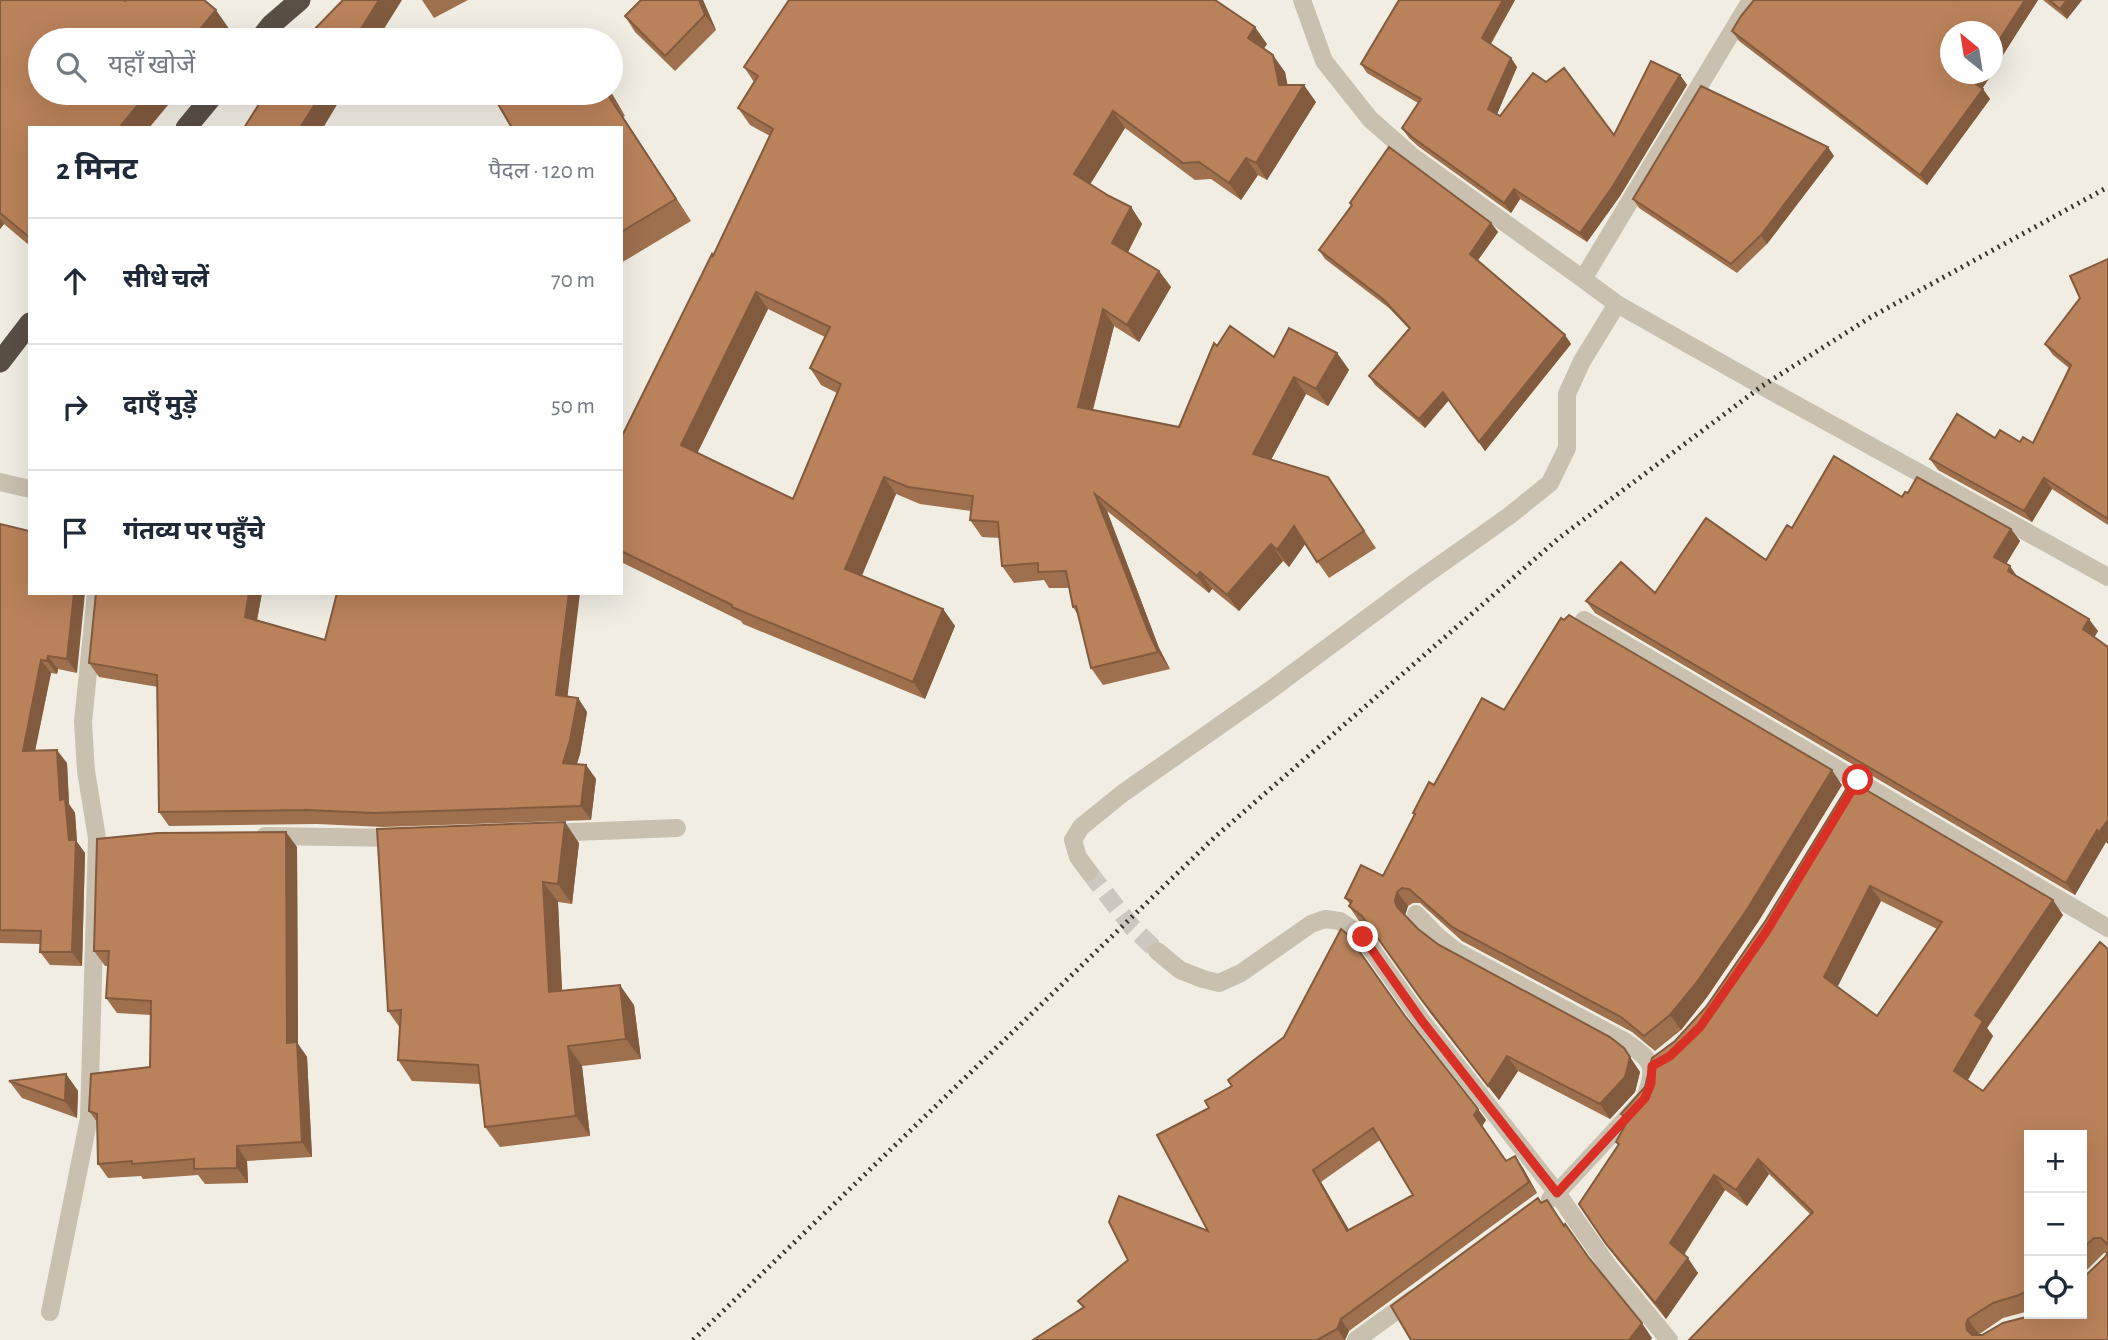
<!DOCTYPE html>
<html lang="hi">
<head>
<meta charset="utf-8">
<style>
  :root { --surface:#fff; --page:#f2f2f3; --text:#1f2937; --muted:#747a83; --line:#e0e1e3 }
  body { margin:0; font-family:"Alegreya Sans","Noto Sans Devanagari",sans-serif; background:var(--page); color:var(--text) }
  .controls { position:absolute; right:21px; bottom:21px; display:grid; overflow:hidden; border-radius:0px; box-shadow:0 7px 28px #0002 }
  .controls button { width:63px; height:63px; display:grid; place-items:center; padding:0; border:0; border-bottom:2px solid var(--line); background:var(--surface); color:var(--text); font:35px sans-serif }
  .compass { position:absolute; left:1940px; top:21px; width:63px; height:63px; border-radius:50%; background:var(--surface); box-shadow:0 7px 28px #0002; rotate:330deg }
  .stop { position:absolute; width:21px; height:21px; margin:-16px; border:5px solid #d93025; border-radius:50%; background:#fff }
  .stop.end { background:#d93025; border-color:#fff; box-shadow:0 2px 7px #0008 }
  .list { margin:0; padding:0; list-style:none }
  h2 { display:flex; justify-content:space-between; align-items:center; height:91px; margin:0; padding:0 28px; font-size:30px }
  h2 small { font-size:23px; font-weight:400; color:var(--muted) }
  .list li { display:grid; grid-template-columns:46px 1fr auto; gap:21px; align-items:center; box-sizing:border-box; height:126px; padding:0 28px; border-top:2px solid var(--line) }
  .list b { display:block; font-size:26px; white-space:nowrap }
  .list em { font-size:23px; font-style:normal; color:var(--muted) }
  .icon { flex:none; width:38px; height:38px; fill:none; stroke:currentColor; stroke-width:2; stroke-linecap:round; stroke-linejoin:round }
  .map { position:relative; flex:none; width:2108px; height:1340px; overflow:hidden }
  .search { position:absolute; background:var(--surface); box-shadow:0 7px 28px #0002; left:28px; top:28px; width:595px; height:77px; display:flex; align-items:center; gap:18px; box-sizing:border-box; padding:0 24px; border-radius:38px; color:var(--muted); font-size:26px }
  .panel { position:absolute; background:var(--surface); box-shadow:0 7px 28px #0002; left:28px; top:126px; width:595px; height:469px; border-radius:0px }
  .map>svg:first-child { display:block }
  .lines { fill:none; stroke-linecap:round; stroke-linejoin:round }
  .minor-tunnel { stroke:#ccc8bf; stroke-width:18; stroke-dasharray:18 9; stroke-linecap:butt }
  .minor { stroke:#c9c0b0; stroke-width:18 }
  .highway { stroke:#594f45; stroke-width:21 }
  .rail { stroke:#39332d; stroke-width:5; stroke-dasharray:2 5; stroke-linecap:butt }
  .wall { fill:#9f704d; fill-rule:evenodd }
  .shaded-wall { fill:#825b3f }
  .building { fill:#b9825a; stroke:#825b3f; stroke-width:2; fill-rule:evenodd }
  .route { stroke:#d93025; stroke-width:9 }
</style>
</head>
<body>
<div class="map">
<svg width="2108" height="1340" viewBox="0 0 2108 1340">
  <rect width="100%" height="100%" fill="#f1ede3"/>
  <g class="lines">
    <!-- minor-tunnel -->
    <path class="minor-tunnel" d="M1089,872L1132,927L1157,951"/>
    <!-- minor -->
    <path class="minor" d="M1302,0L1324,61L1370,119L1412,156L1583,279L1617,304L1762,386L2108,577
      M1583,279L1751,0
      M0,482L30,489
      M1584,620L2108,928
      M548,833L677,828
      M265,836L401,838
      M1089,872L1078,857L1073,840L1081,827L1123,793L1269,691L1417,581L1509,516L1550,483L1567,448V394L1582,361L1617,304
      M1416,914L1437,936L1456,951L1626,1042C1653,1061 1657,1066 1645,1098L1557,1193L1550,1199
      M1157,951L1180,970L1203,979L1219,983L1241,973L1311,924L1325,919L1340,921L1363,937L1422,1021L1557,1193L1608,1266L1669,1340
      M50,1312L89,1118L97,838L86,771L83,722L96,593
      M1356,1340L1414,1298"/>
    <!-- highway -->
    <path class="highway" d="M259,40L271,25L300,0
      M186,128L215,93
      M0,362L30,323"/>
    <!-- rail -->
    <path class="rail" d="M693,1340L1216,836L1559,538L1762,386L1871,317L2108,187"/>
  </g>
  <!-- wall -->
  <path class="wall" d="M0,0L230,30L30,128V246L4,224L0,229Z
    M422,0H468L434,18Z
    M703,0L716,30L675,71L635,32L625,16Z
    M1515,0L1491,44L1511,58L1517,67L1497,114L1500,116L1614,135L1680,75L1687,85L1620,196L1587,242L1520,199L1511,213L1419,147L1409,138L1402,128L1418,103L1367,73L1361,64Z
    M1754,0H2038L1982,88L1990,99L1927,185L1739,41L1732,31Z
    M2043,0H2082L2067,19Z
    M1267,44L1264,48L1285,72L1287,85L1316,102L1267,180L1258,175L1241,200L1211,179L1195,180L1125,128L1090,184L1109,196L1131,207L1142,224L1128,252L1159,271L1171,287L1139,342L1114,326L1093,410L1179,427L1217,346L1274,357L1337,353L1349,370L1328,406L1306,394L1271,460L1328,477L1376,548L1329,578L1305,544L1289,567L1283,561L1239,611L1212,589L1209,593L1107,511L1159,648L1170,669L1103,685L1091,668L1078,615L1073,607L1069,588H1049L1044,580L1014,583L1002,566L1000,538L982,537L970,520L971,511L920,504L896,494L862,576L943,609L955,626L925,699L743,624L741,621L621,562V438L713,256L770,136L750,125L738,108L754,82L744,67ZM768,309L825,337L810,368L821,385L837,393L793,499L697,453Z
    M611,93L625,116L623,117L691,221L621,263V128H512Z
    M1834,156L1767,244L1737,273L1639,208L1633,199Z
    M1350,203L1491,223L1498,232L1478,260L1565,335L1571,344L1485,451L1449,400L1425,428L1375,385L1369,376L1409,329L1389,308L1325,259L1319,250L1352,206Z
    M2108,259V525L2052,489L2032,522L1938,470L1930,459L1995,438L2033,443L2069,368L2053,355L2045,344L2080,298Z
    M1902,497L2011,529L2020,541L2006,564L2017,576L2098,631L2094,637L2108,647V844L2106,842L2075,895L1595,613L1586,601L1655,593L1766,560L1792,528Z
    M0,524L29,531L77,673L58,669L57,674L51,673L35,751L67,763L69,804L75,813L77,842L85,853L82,966L50,965L40,952L41,944L0,943Z
    M96,593H262L257,620L325,640L578,698L587,712L580,754L576,764L586,765L596,779L591,820L383,827L317,824L169,826L159,812L158,687L99,677L89,663Z
    M1504,710L1842,785L1758,922L1707,997L1681,1030L1655,1051L1632,1032L1462,941L1420,903H1413L1408,906L1405,915L1418,929L1439,945L1624,1048L1640,1072L1635,1092L1610,1119L1518,1071L1499,1100L1431,1014L1372,930L1359,921L1349,906L1350,904L1345,898L1383,876L1414,816L1413,813L1434,785Z
    M1851,781L2063,915L1987,1028L1993,1036L1968,1080L1983,1091L2108,949V1340H1689L1810,1214L1769,1174L1747,1206L1725,1190L1684,1255L1698,1273L1666,1319L1617,1259L1579,1204L1618,1145L1616,1142L1627,1122L1621,1114L1645,1087L1675,1041L1706,1007L1766,920ZM1881,901L1937,929L1877,1016L1837,986ZM2029,1135H2082V1275L2104,1253H2107L2082,1314L1978,1335L2003,1318L2029,1311Z
    M579,843L572,904L558,902L562,991L634,1005L641,1059L582,1066L590,1136L500,1147L485,1127L480,1084L412,1081L398,1060L400,1028L388,1011Z
    M297,847L298,1044L307,1057L312,1157L247,1161L248,1183L205,1184L198,1175L143,1179L141,1176L108,1178L98,1164L97,1122L89,1111L150,1067L151,1015L117,1013L106,998L108,966H105L94,951Z
    M1405,1016L1486,1120L1482,1126L1506,1161L1523,1168L1537,1193L1349,1331L1345,1340H1033L1083,1308L1078,1301L1208,1231ZM1380,1140L1413,1195L1349,1230L1321,1182Z
    M66,1074L78,1091L77,1118L22,1098L9,1081Z"/>
  <!-- shaded-wall -->
  <path class="shaded-wall" d="M379,0H402L377,40H354Z
    M699,0H703L716,30L705,15Z
    M1503,0H1515L1488,48L1482,38Z
    M2025,0H2038L1992,72V51Z
    M2067,0H2082L2067,19L2060,9Z
    M216,10L230,30L221,40H191Z
    M1255,27L1267,44L1260,54L1248,38Z
    M1273,55L1285,72L1291,102L1279,85Z
    M1511,58L1517,67L1495,119L1488,109Z
    M1978,74H1992L1980,92L1973,82Z
    M1680,75L1687,85L1620,196L1587,242L1580,233Z
    M1304,85L1316,102L1267,180L1256,163Z
    M1983,89L1990,99L1927,185L1920,175Z
    M611,92L625,116L609,93Z
    M148,93H178L149,128H119Z
    M322,93H344L323,128H300Z
    M608,95L623,117L691,221L676,199Z
    M1113,111L1125,128L1086,191L1074,174Z
    M1828,147L1834,156L1767,244L1761,235Z
    M1246,158L1258,175L1241,200L1229,183Z
    M1514,189L1520,199L1511,213L1504,203Z
    M1131,207L1142,224L1124,260L1112,243Z
    M0,218L4,224L0,229Z
    M1491,223L1498,232L1476,263L1470,254Z
    M1159,271L1171,287L1139,342L1127,325Z
    M756,292L768,309L693,462L681,445Z
    M1103,309L1114,326L1089,424L1078,407Z
    M1565,335L1571,344L1485,451L1479,442Z
    M1337,353L1349,370L1328,406L1316,389Z
    M1294,377L1306,394L1265,471L1253,454Z
    M1443,392L1449,400L1425,428L1419,419Z
    M884,477L896,494L857,586L845,569Z
    M2044,478L2052,489L2032,522L2024,511Z
    M1095,494L1107,511L1159,648L1170,669L1158,652L1148,631Z
    M1294,526L1306,543L1289,567L1277,550Z
    M2011,529L2020,541L2003,569L1994,557Z
    M1271,544L1283,561L1239,611L1227,595Z
    M2010,566L2019,579L2008,571Z
    M1200,572L1212,589L1209,593L1197,576Z
    M74,593H85L77,673L67,659Z
    M249,593H262L255,630L245,617Z
    M569,593H580L566,709L556,695Z
    M943,609L955,626L925,699L913,682Z
    M2089,619L2098,631L2092,641L2083,629Z
    M48,656L58,669L57,674L47,661Z
    M41,660L51,673L32,765L23,751Z
    M578,698L587,712L580,754L573,777L563,763Z
    M57,750L67,763L69,804L75,813L77,842L85,853L82,966L72,952L60,800Z
    M586,765L596,779L591,820L581,806Z
    M1832,770L1842,785L1758,922L1707,997L1681,1030L1670,1015Z
    M2108,820V844L2099,832Z
    M565,822L579,843L572,904L558,884Z
    M2097,830L2106,842L2075,895L2066,883Z
    M286,832L297,847L298,1044L307,1057L312,1157L302,1142L287,1043Z
    M543,882L558,902L563,1013L549,992Z
    M1870,886L1881,901L1835,992L1824,977Z
    M1397,892L1408,906L1405,916L1397,907L1395,901Z
    M2053,900L2063,915L1987,1028L1993,1036L1964,1086L1954,1071L1975,1015Z
    M620,985L634,1005L641,1059L626,1039Z
    M568,1046L582,1066L590,1136L576,1116Z
    M1624,1048L1640,1072L1635,1092L1610,1119L1600,1104Z
    M1507,1056L1518,1071L1499,1100L1488,1086Z
    M66,1074L78,1091L77,1118L65,1101Z
    M1478,1109L1486,1120L1482,1126L1474,1115Z
    M237,1146L247,1161L248,1183L237,1168Z
    M1515,1156L1523,1168L1537,1193L1529,1182Z
    M1758,1159L1769,1174L1747,1206L1736,1190Z
    M1313,1170L1321,1182L1356,1242L1347,1231Z
    M1714,1175L1725,1190L1681,1258L1670,1243Z
    M1688,1258L1698,1273L1666,1319L1655,1303Z
    M1341,1319L1349,1331L1345,1340L1337,1329Z
    M1968,1319L1979,1334L1977,1340L1967,1330L1966,1324Z
    M1642,1323L1652,1338L1651,1340H1629Z"/>
  <!-- building -->
  <path class="building" d="M0,0H124L125,1L126,0H204L216,10L191,40H40V93H148L119,128H30L29,237L0,213Z
    M343,0H379L354,40H304Z
    M641,0H699L705,15L665,56L625,16Z
    M789,0H1215L1255,27L1248,38L1273,55L1279,85H1304L1256,163L1246,158L1229,183L1199,162L1183,163L1113,111L1074,174L1109,196L1131,207L1112,243L1159,271L1127,325L1103,309L1078,407L1179,427L1214,343L1217,346L1230,326L1274,357L1289,328L1337,353L1316,389L1294,377L1253,454L1328,477L1364,531L1317,562L1294,526L1277,550L1271,544L1227,595L1200,572L1197,576L1095,494L1148,631L1158,652L1091,668L1076,606L1073,607L1066,571L1038,572V563L1002,566L998,522L970,520L973,496L908,487L884,477L845,569L943,609L913,682L732,607V605L621,551V438L712,254L713,256L773,129L738,108L758,76L744,67ZM756,292L830,327L810,368L841,384L793,499L681,445Z
    M1399,0H1503L1482,38L1511,58L1488,109L1500,116L1533,73L1546,82L1564,68L1614,135L1651,61L1680,75L1613,186L1580,233L1514,189L1504,203L1412,137L1402,128L1421,99L1361,64Z
    M1754,0H2025L1992,51V32H1950V74H1978L1973,82L1983,89L1920,175L1732,31L1741,16Z
    M2049,0H2067L2060,9Z
    M1701,86L1828,147L1761,235L1731,264L1633,199Z
    M266,93H322L300,128H244Z
    M502,93H609L610,94L608,95L676,199L621,232V128H512L494,97Z
    M1389,147L1491,223L1470,254L1565,335L1479,442L1443,392L1419,419L1369,376L1410,328L1383,299L1319,250L1352,205L1350,203Z
    M2108,259V519L2044,478L2024,511L1930,459L1957,414L1995,438L2000,430L2020,442L2023,437L2033,443L2071,365L2045,344L2080,298L2070,276Z
    M1834,456L1902,497L1905,492L1908,493L1917,477L2011,529L1994,557L2010,566L2008,571L2089,619L2083,629L2108,647V820L2099,832L2097,830L2066,883L1586,601L1621,562L1655,593L1706,518L1766,560L1787,525L1792,528Z
    M0,524L29,531L30,529V593H74L67,659L48,656L47,661L41,660L23,751L57,750L60,800L65,799L69,840H76L72,952H40L41,931L0,930Z
    M96,593H249L245,617L325,640L337,593H569L556,695L578,698L570,740L563,763L586,765L581,806L374,813L307,810L159,812L157,675L89,663Z
    M1569,615L1832,770L1748,908L1697,982L1670,1015L1644,1036L1621,1017L1452,927L1409,889L1402,888L1397,892L1395,901L1397,907L1418,929L1439,945L1610,1037L1624,1048L1630,1057L1625,1077L1600,1104L1507,1056L1488,1086L1421,999L1362,916L1349,906L1352,901L1345,898L1361,865L1383,876L1415,814L1413,813L1429,782L1434,785L1482,698L1504,710L1561,618L1564,620Z
    M1851,781L2053,900L1975,1015L1983,1021L1954,1071L1983,1091L2100,942L2108,949V1245L2101,1238H2094L2082,1249V1135H2029V1290L2019,1295L1993,1303L1968,1319L1966,1324L1967,1330L1972,1335H1982L2003,1323L2026,1317L2033,1314H2082V1279L2105,1257L2108,1252V1340H1689L1813,1212L1758,1159L1736,1190L1714,1175L1670,1243L1688,1258L1655,1303L1606,1244L1579,1204L1619,1144L1616,1142L1629,1118L1621,1114L1645,1087L1652,1058L1675,1041L1706,1007L1766,920ZM1870,886L1942,922L1877,1016L1824,977Z
    M565,822L558,884L543,882L549,992L620,985L626,1039L568,1046L576,1116L485,1127L478,1065L398,1060L401,1010L388,1011L377,829Z
    M286,832L287,1043L297,1042L302,1142L237,1146V1168L194,1169V1159L132,1164V1161L98,1164L97,1114L89,1111L91,1074L150,1067L151,1001L106,998L109,951H94L97,839L158,833Z
    M1341,929L1347,934L1405,1016L1478,1109L1474,1115L1506,1161L1515,1156L1529,1182L1341,1319L1337,1329L1317,1340H1033L1084,1307L1078,1301L1128,1260L1109,1222L1119,1196L1208,1231L1157,1135L1209,1108L1205,1101L1232,1086L1228,1080L1284,1037ZM1373,1128L1413,1195L1347,1231L1313,1170Z
    M66,1074L65,1101L9,1081Z
    M1538,1198L1541,1203L1547,1200L1564,1226L1565,1224L1589,1258L1642,1323L1629,1340H1411L1391,1306Z"/>
  <g class="lines">
    <!-- route -->
    <path class="route" d="M1363,937L1422,1021L1557,1193L1645,1098L1651,1083L1652,1066L1670,1056L1700,1027L1766,932L1858,780"/>
  </g>
</svg>
<div class="controls">
<button>+</button>
<button>−</button>
<button><svg class="icon" aria-label="locate" viewBox="0 0 24 24"><circle cx="12" cy="12" r="6"/><path d="M12 2v4M12 18v4M2 12h4M18 12h4"/></svg></button>
</div>
<svg class="compass" viewBox="-18 -18 36 36"><path d="M0-13l5 13h-10z" fill="#e53935"/><path d="M0 13l5-13h-10z" fill="#747a83"/></svg>
<div class="stop" style="left:1858px;top:780px"></div>
<div class="stop end" style="left:1363px;top:937px"></div>
<div class="search"><svg class="icon" aria-label="search" viewBox="0 0 24 24"><circle cx="10" cy="10" r="6"/><path d="M15 15l6 6"/></svg>यहाँ खोजें</div>
<section class="panel">
<h2>2 मिनट<small>पैदल · 120 m</small></h2>
<ul class="list">
<li><svg class="icon" aria-label="ahead" viewBox="0 0 24 24"><path d="M12 20V5M6 11l6-6 6 6"/></svg><div><b>सीधे चलें</b></div><em>70 m</em></li>
<li><svg class="icon" aria-label="right" viewBox="0 0 24 24"><path d="M7 20v-9h11M14 6l5 5-5 5"/></svg><div><b>दाएँ मुड़ें</b></div><em>50 m</em></li>
<li><svg class="icon" aria-label="arrive" viewBox="0 0 24 24"><path d="M6 21V4h12l-3 4 3 4H6"/></svg><div><b>गंतव्य पर पहुँचे</b></div></li>
</ul>
</section>
</div>
</body>
</html>
